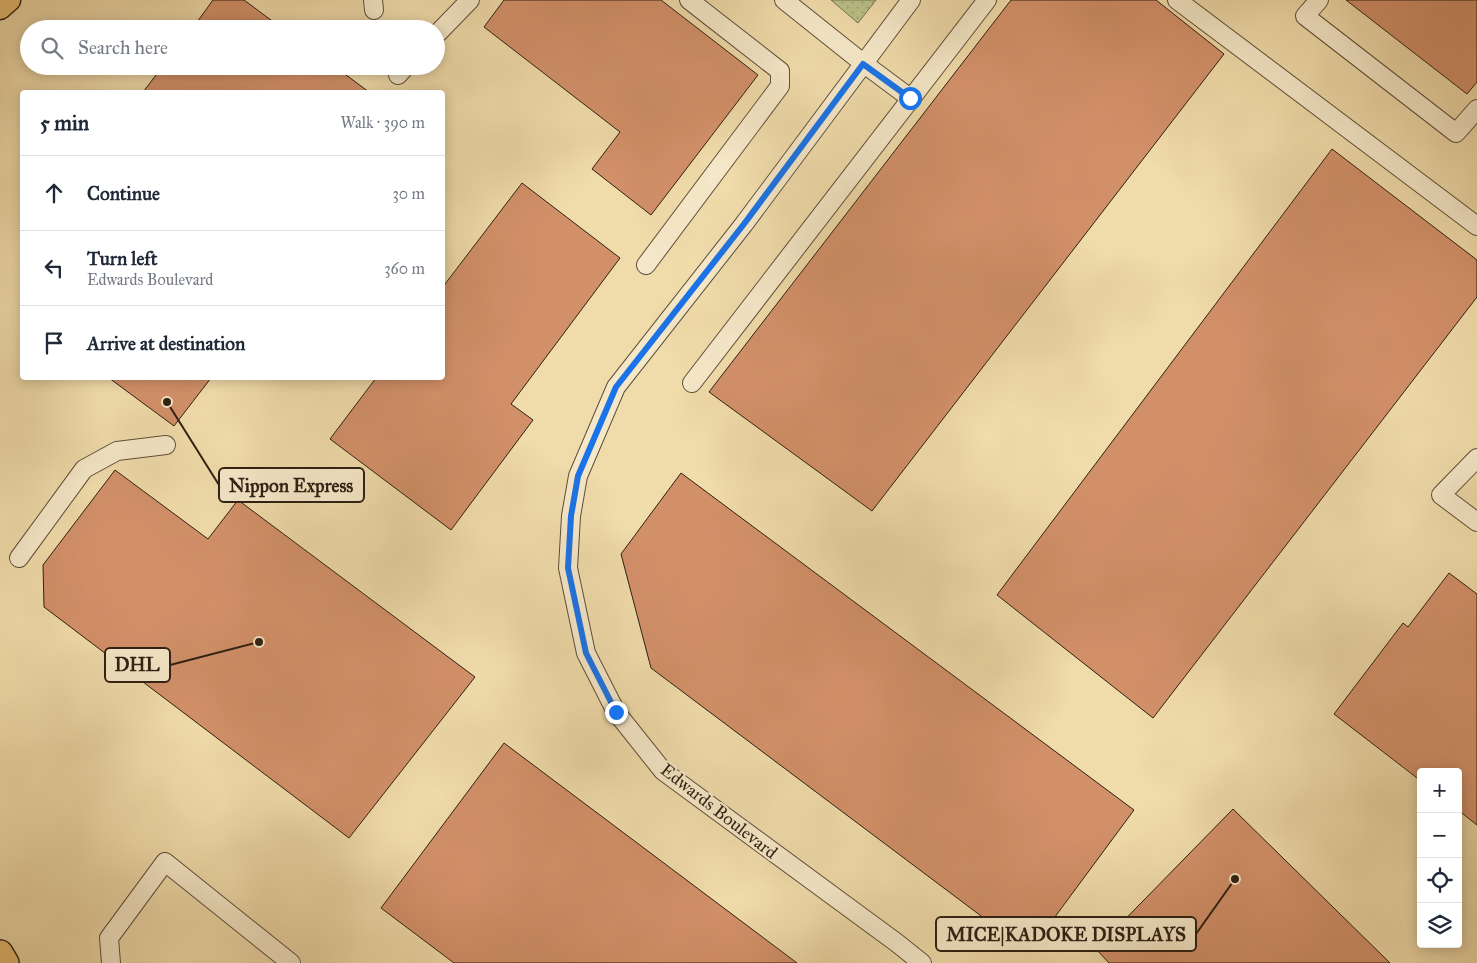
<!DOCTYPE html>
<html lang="en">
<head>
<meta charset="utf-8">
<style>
  :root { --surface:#fff; --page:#f6f6f7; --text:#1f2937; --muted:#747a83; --line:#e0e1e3 }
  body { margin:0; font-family:"IM FELL Great Primer",serif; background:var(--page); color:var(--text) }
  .controls { position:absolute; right:15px; bottom:15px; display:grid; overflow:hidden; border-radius:5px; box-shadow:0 2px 12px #0003 }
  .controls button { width:45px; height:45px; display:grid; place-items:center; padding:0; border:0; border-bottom:1px solid var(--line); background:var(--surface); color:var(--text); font:25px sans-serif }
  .stop { position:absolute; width:15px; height:15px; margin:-11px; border:4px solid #1a73e8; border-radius:50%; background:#fff }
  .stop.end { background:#1a73e8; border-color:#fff; box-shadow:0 1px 5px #0008 }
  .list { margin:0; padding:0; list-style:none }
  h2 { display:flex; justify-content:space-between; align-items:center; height:65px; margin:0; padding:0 20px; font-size:21px }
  h2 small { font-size:16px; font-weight:400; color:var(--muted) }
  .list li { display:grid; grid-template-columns:32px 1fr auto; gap:15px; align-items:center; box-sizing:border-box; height:75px; padding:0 20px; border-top:1px solid var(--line) }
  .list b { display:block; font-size:19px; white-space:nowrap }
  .list p { margin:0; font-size:16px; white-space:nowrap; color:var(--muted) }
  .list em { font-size:16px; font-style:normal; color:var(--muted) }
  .icon { flex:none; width:28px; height:28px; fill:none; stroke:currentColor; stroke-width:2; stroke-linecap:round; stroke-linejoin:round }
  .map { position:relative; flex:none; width:1477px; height:963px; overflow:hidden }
  .search { position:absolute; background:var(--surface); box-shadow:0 2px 12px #0003; left:20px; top:20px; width:425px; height:55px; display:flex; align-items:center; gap:12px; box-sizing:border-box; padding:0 18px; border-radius:28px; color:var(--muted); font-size:19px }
  .panel { position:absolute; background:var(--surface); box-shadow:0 2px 12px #0003; left:20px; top:90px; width:425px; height:290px; border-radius:5px }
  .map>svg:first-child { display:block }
  .grass { fill:url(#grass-dots); stroke:#74704e }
  .building { fill:#d29069; stroke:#2e1f13 }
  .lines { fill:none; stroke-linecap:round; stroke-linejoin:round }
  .minor-casing { stroke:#5e4e39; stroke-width:20 }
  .major-casing { stroke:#2e1f13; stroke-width:25 }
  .highway-casing { stroke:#2e1f13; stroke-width:28 }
  .minor { stroke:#f5e8c8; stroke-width:18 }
  .major { stroke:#e8be75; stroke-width:22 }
  .highway { stroke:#e8be75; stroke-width:25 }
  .route { stroke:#1a73e8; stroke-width:6 }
  .labels { text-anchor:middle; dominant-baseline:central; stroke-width:4.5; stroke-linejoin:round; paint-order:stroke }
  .street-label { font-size:18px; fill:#2e1f13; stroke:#f5e8c8 }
  .leader { fill:none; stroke:#2e1f13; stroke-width:2 }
  .callout-dot { fill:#2e1f13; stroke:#f5e8c8; stroke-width:2 }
  .callout { fill:#f5e8c8; stroke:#2e1f13; stroke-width:2 }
  .callout-label { font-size:19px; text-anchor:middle; font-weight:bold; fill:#2e1f13 }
</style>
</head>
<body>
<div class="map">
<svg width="1477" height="963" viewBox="0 0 1477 963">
  <defs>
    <pattern id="grass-dots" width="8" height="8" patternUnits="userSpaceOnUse" patternTransform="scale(1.25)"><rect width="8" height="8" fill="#bac088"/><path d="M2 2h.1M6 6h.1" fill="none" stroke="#a0a574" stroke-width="1.8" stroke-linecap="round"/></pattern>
  </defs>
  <rect width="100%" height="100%" fill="#f0dbaa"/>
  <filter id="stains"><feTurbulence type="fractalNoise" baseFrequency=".004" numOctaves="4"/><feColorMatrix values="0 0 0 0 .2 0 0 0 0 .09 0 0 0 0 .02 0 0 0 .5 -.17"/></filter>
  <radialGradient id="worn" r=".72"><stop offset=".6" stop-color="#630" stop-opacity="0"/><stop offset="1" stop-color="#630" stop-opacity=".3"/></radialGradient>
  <!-- grass -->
  <path class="grass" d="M831,0H876L858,23Z"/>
  <!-- building -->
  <path class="building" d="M213,0H244L283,29H192Z
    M504,0H661L758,75L651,215L592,169L620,132L484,27Z
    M1011,0H1156L1224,54L872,511L709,392Z
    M1346,0H1477V82L1467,94Z
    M163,66H334L369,92H143Z
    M1332,149L1477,260V297L1153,718L997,595Z
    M522,183L620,258L511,404L533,420L451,530L330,439L376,378H442V288Z
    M109,378H211L174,426Z
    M115,470L208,539L238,500L475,677L349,838L44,607L43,565Z
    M681,473L1134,810L1029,952L651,668L621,554Z
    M1449,573L1477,594V825L1458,810V772H1421V781L1334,714L1403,623L1408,627Z
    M504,743L797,963H454L381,908Z
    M1233,809L1390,963H1109L1096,949Z"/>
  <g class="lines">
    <defs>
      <path id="minor" d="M373,0L374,10
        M784,0L863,63L910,98
        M911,0L744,224L616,387L578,476L571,516L568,568L586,653L616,712L663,771L897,943L922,963
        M1177,0L1477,226
        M1319,0L1305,16L1456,133L1477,109
        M436,35L470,0
        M398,75L406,66
        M646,265L780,86V71L689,0
        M692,383L987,0
        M1477,458L1441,495L1477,522
        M19,558L84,469L117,451L166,445
        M111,963L109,938L165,862L291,963"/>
      <path id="major" d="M0,8L9,0"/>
      <path id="highway" d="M0,953L6,963"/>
    </defs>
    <!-- minor casing -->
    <use href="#minor" class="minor-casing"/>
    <!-- major casing -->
    <use href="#major" class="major-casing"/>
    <!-- highway casing -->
    <use href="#highway" class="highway-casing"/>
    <!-- minor -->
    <use href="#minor" class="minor"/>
    <!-- major -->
    <use href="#major" class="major"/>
    <!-- highway -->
    <use href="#highway" class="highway"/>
  </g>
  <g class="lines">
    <!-- route -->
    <path class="route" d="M616,712L586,653L568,568L571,516L578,476L616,387L744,224L863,64L910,98"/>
  </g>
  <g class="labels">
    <!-- street labels -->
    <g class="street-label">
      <text transform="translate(719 811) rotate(38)">Edwards Boulevard</text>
    </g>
  </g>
  <!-- callouts -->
  <path class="leader" d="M167 402L219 485M259 642L170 665M1235 879L1196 934"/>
  <g class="callout-dot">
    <circle cx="167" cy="402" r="5"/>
    <circle cx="259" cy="642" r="5"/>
    <circle cx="1235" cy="879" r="5"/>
  </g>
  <g class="callout">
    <rect x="219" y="468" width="145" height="34" rx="5"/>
    <rect x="105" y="648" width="65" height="34" rx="5"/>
    <rect x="936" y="917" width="260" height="34" rx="5"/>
  </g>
  <g class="callout-label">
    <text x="291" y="492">Nippon Express</text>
    <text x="137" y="671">DHL</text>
    <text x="1066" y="941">MICE|KADOKE DISPLAYS</text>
  </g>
  <rect width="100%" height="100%" filter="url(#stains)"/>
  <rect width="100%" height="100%" fill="url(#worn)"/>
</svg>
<div class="controls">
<button>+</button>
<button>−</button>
<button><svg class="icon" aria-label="locate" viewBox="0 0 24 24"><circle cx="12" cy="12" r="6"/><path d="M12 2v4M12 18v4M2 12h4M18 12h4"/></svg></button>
<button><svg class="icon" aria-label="layers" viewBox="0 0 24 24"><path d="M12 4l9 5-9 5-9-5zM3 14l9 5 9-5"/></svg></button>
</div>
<div class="stop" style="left:910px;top:98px"></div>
<div class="stop end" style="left:616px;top:712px"></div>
<div class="search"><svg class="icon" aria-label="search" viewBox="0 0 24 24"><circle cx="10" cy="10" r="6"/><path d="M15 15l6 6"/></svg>Search here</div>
<section class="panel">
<h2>5 min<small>Walk · 390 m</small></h2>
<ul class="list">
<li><svg class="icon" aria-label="ahead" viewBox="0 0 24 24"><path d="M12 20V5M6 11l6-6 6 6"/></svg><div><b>Continue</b></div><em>30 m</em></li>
<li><svg class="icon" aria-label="left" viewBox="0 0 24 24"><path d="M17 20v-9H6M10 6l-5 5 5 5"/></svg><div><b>Turn left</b><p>Edwards Boulevard</p></div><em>360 m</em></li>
<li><svg class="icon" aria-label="arrive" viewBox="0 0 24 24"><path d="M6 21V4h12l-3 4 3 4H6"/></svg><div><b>Arrive at destination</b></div></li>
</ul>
</section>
</div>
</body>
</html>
